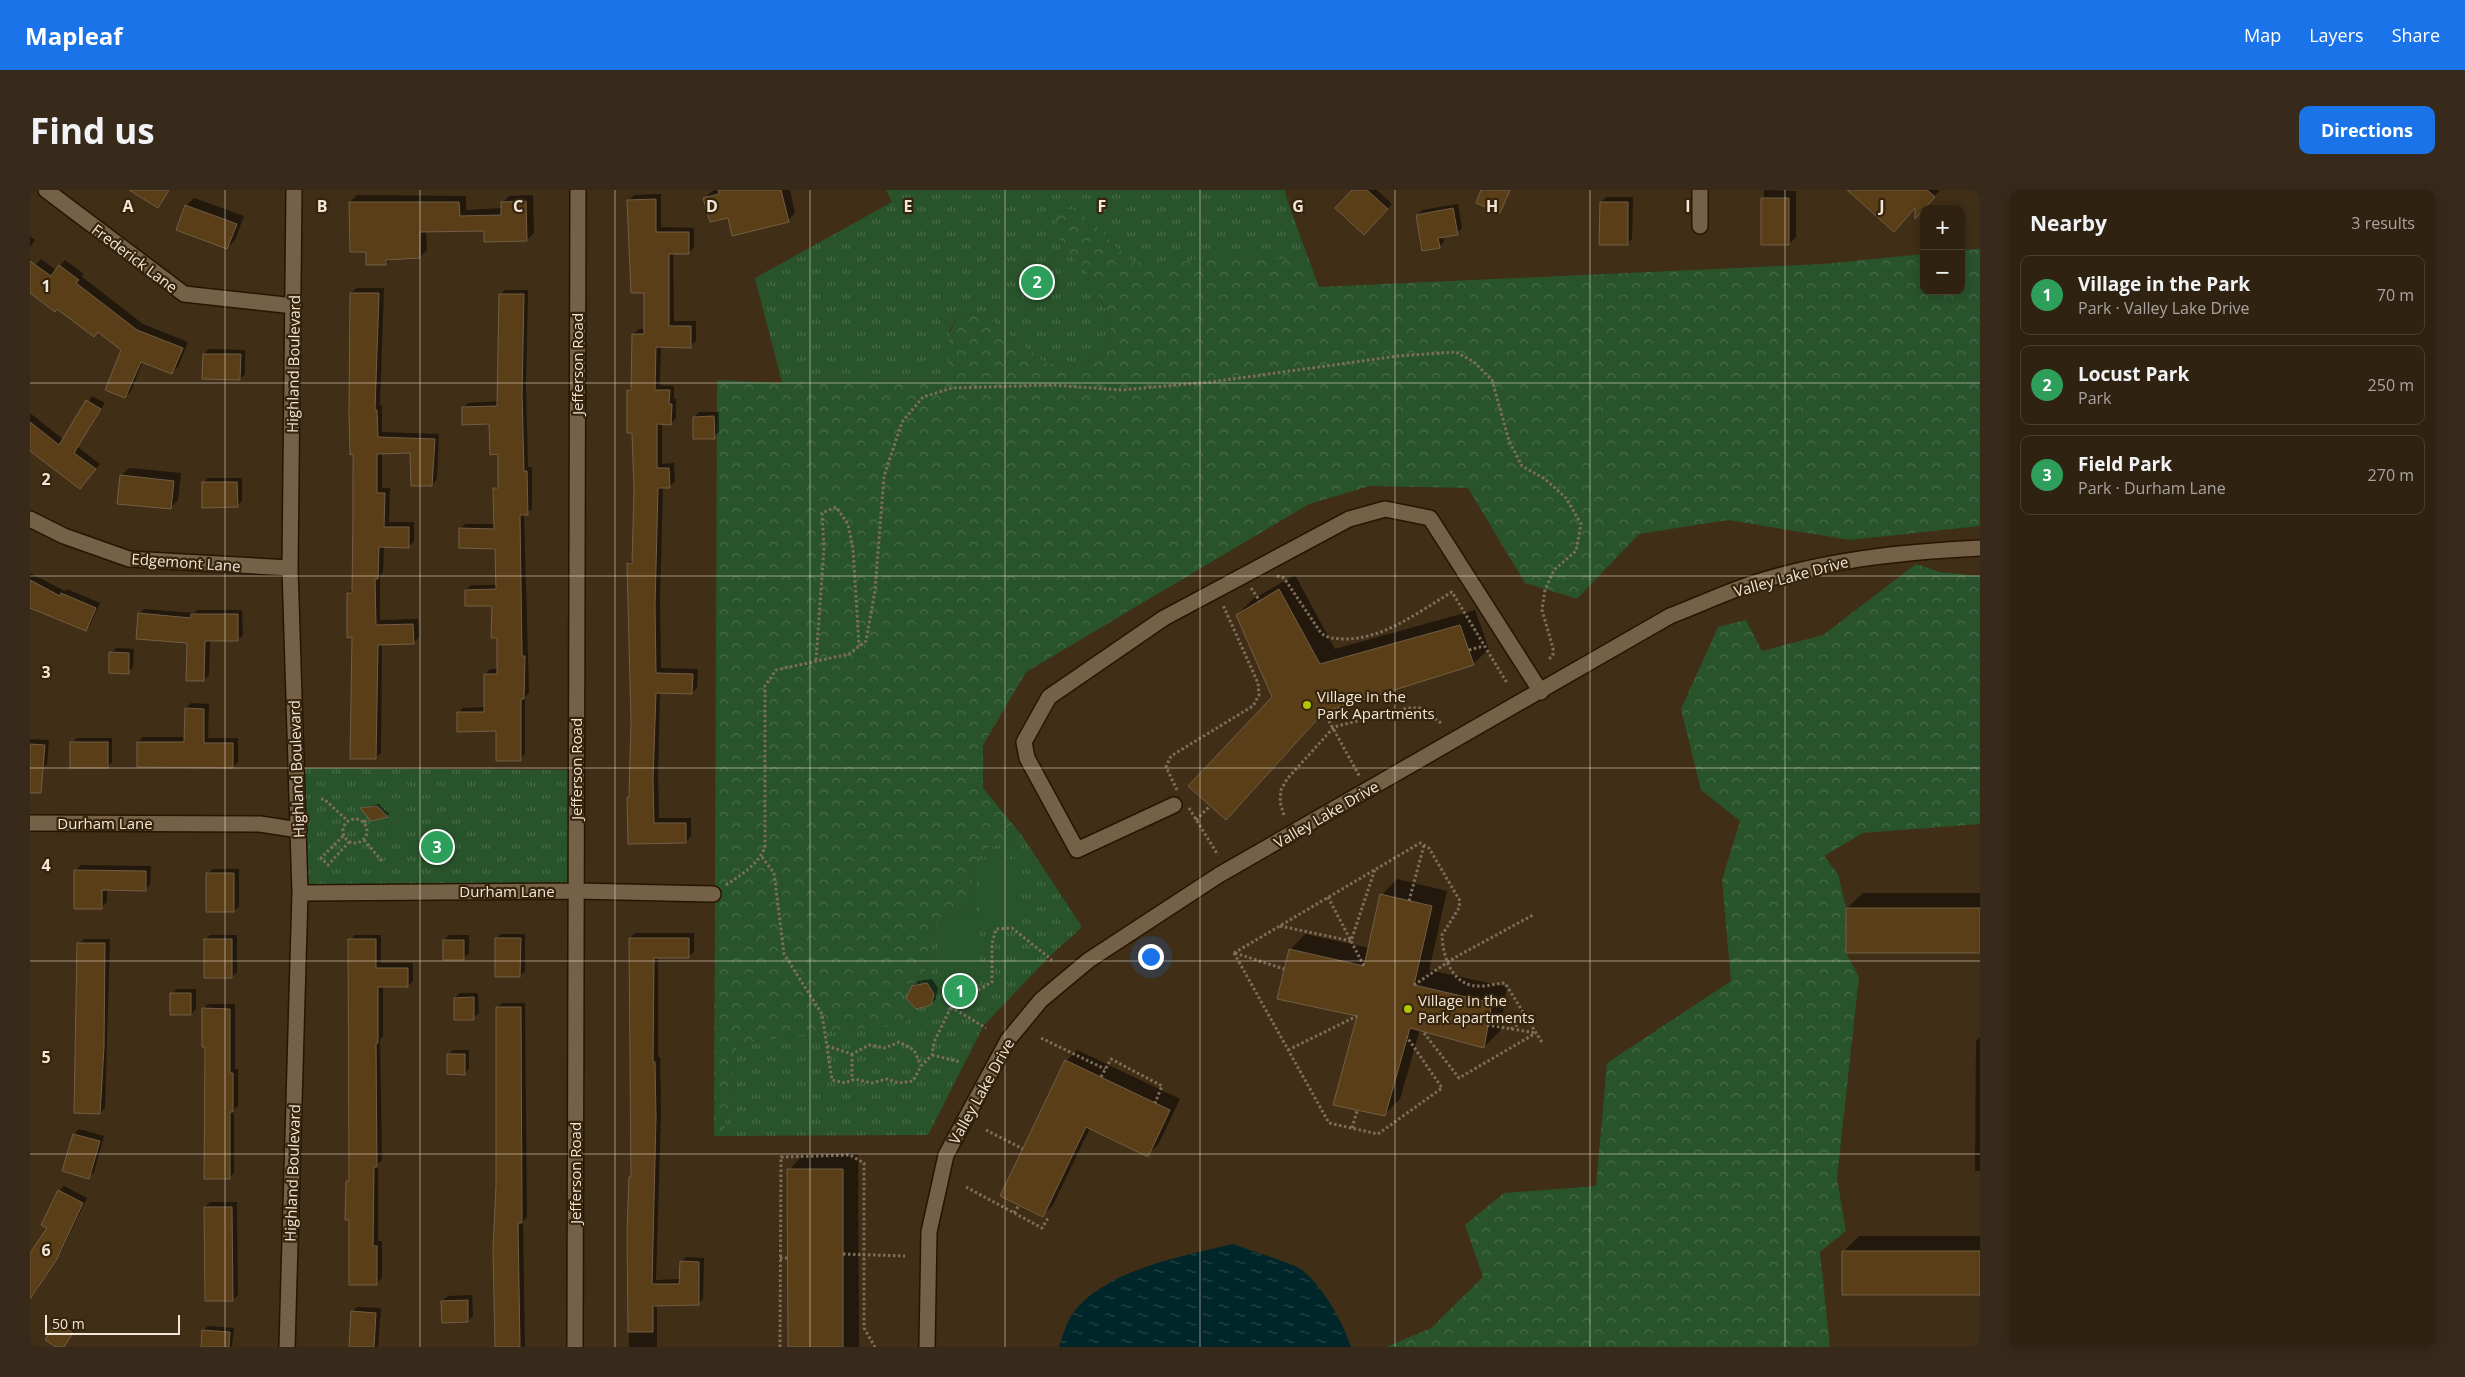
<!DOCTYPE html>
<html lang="en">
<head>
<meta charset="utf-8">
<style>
  :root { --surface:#302211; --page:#382a1a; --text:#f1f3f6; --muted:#a8a49f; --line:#4b3f31; --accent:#1a73e8 }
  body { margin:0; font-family:"Open Sans",sans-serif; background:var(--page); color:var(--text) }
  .controls { position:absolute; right:15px; top:15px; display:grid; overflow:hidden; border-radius:10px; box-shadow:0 2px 12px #0003 }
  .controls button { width:45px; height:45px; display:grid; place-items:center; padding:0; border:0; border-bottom:1px solid var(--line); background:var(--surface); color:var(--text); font:25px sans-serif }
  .scale { position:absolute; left:15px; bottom:12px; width:135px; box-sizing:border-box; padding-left:5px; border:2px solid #f2e6d8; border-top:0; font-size:14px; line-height:18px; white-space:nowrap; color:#f2e6d8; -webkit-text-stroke:4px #36240c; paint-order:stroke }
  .you { position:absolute; left:1120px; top:766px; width:18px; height:18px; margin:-12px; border:4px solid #fff; border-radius:50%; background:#1a73e8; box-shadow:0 0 0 8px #1a73e833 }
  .badge { display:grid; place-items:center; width:32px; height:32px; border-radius:50%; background:var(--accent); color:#fff; font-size:16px; font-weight:700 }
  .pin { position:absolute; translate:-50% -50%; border:2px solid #fff; box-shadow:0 1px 5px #0006 }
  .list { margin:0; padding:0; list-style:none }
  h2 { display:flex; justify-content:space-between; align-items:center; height:65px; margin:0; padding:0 20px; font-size:21px }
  h2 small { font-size:16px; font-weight:400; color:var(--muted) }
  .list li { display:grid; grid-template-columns:32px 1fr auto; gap:15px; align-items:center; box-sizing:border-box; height:80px; margin:0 10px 10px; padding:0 10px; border:1px solid var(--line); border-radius:10px }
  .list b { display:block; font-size:19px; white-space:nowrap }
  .list p { margin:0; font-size:16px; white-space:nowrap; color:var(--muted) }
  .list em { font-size:16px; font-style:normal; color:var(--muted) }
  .map { position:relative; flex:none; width:1950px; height:1157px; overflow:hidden; border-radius:10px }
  header { display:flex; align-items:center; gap:30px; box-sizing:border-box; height:70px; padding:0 25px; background:var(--accent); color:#fff }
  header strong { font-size:24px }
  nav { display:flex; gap:28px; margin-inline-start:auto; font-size:18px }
  .intro { display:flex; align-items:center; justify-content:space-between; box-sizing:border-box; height:120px; padding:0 30px }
  h1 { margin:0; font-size:35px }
  .button { padding:12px 22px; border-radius:10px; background:var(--accent); color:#fff; font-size:18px; font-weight:700 }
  main { display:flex; gap:30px; padding:0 30px }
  aside { flex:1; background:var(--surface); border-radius:10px; box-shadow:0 2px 12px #0003 }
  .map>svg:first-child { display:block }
  .grass { fill:url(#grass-tufts) }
  .forest { fill:url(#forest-crowns) }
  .pitch { fill:#29532b }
  .water { fill:url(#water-ripples) }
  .shadow { fill:#0007 }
  .building { fill:#593e18; stroke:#725e45 }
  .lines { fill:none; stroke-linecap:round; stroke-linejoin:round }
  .minor-casing { stroke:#261601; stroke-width:18 }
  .path { stroke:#7e6e5b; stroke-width:3; stroke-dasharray:2.5 2.5; stroke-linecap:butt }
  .minor { stroke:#756148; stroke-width:15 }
  .grid { fill:none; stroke:#f2e6d8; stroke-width:1; stroke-opacity:0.55 }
  .poi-dot { fill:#b0c502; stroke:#36240c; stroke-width:2 }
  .labels { text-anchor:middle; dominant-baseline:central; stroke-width:4.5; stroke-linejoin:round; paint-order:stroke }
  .street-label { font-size:15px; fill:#f2e6d8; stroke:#36240c }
  .poi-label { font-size:15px; fill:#f2e6d8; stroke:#36240c; text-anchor:start }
  .grid-label { font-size:16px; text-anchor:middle; font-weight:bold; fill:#f2e6d8; stroke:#36240c; stroke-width:4.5; stroke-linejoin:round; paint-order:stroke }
</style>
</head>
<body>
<header>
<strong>Mapleaf</strong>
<nav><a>Map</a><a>Layers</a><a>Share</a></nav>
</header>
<div class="intro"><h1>Find us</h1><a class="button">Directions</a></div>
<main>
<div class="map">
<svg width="1950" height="1157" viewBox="0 0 1950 1157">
  <defs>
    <pattern id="grass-tufts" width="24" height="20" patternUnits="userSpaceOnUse" patternTransform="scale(1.25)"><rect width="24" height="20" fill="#29532b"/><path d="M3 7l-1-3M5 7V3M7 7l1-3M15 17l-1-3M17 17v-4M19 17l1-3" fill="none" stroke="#486c49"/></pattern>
    <pattern id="forest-crowns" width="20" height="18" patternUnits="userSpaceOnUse" patternTransform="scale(1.25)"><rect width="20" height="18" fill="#29532b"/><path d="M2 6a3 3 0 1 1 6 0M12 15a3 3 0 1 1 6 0" fill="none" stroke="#486c49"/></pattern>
    <pattern id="water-ripples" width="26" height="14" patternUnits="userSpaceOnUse" patternTransform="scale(1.25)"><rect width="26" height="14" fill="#00262a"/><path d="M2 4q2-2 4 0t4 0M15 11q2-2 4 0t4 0" fill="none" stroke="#264648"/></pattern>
  </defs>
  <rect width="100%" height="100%" fill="#402e17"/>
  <!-- grass -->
  <path class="grass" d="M856,0H1255L1257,10L1289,97L1070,108L1082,134L1075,165L1046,176L1015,173L954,124L928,125L919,141V191L752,193L725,88L862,12Z
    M267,578L546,580L545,701L270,703Z
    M993,647L1052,737L1018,768L954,835L898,945L694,946L707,853L797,841L875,834L871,809L877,794L893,789L907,729L938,720L947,661Z"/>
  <!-- forest -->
  <path class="forest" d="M1040,18L1060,30L1099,70L1124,76L1194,65L1264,70L1289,97L1792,74L1894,64V101H1931V60L1950,59V336L1820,350L1698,330L1609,344L1547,409L1495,393L1438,298L1340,296L1279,314L996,482L953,555V598L993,647L947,661L938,720L907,729L893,789L877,794L871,809L880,822L875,835L797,841L707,854L694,946H684L687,190L752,193L918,191L919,144L928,125L954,124L1015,173L1046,176L1075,165L1082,134L1061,87L1038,63L1026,43L1027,25Z
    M1886,374L1910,382L1950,386V634L1833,643L1794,666L1808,684L1816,718V763L1829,787L1807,988L1816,1041L1790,1062L1800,1157H1356L1401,1138L1453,1087L1435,1035L1474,1003L1566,996L1577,873L1701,791L1692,690L1710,631L1671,600L1651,519L1688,437L1716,430L1732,461L1793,445Z"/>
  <!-- pitch -->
  <path class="pitch" d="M358,608H372V647H357Z
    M949,669H992V735H949V794H907V729L949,728Z"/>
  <!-- water -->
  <path class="water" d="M1203,1054C1218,1060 1263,1073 1272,1080C1293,1097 1313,1132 1321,1157H1029C1032,1148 1035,1137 1040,1128C1068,1081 1153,1066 1203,1054Z"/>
  <!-- shadow -->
  <path class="shadow" d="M687,0H760L765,23L758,30L699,26L675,8L682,1Z
    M1323,0H1347L1362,14L1334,43Z
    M1734,0L1766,1V47L1759,54H1732Z
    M1828,0H1910L1898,13L1886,16Z
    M631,4V37L664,38V57L659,63H643L644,131H666V151L660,156H631L630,195L644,196V209H646V228L641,233H632V274L644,273L645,291L639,297H633L630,411L631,478L668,479L667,498L662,503L630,502L628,584L629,628H661V646L656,652H599L598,607L600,605L603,532L598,374L603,369L605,299L604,242L598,200L602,196L603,144L609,139H615V102L599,10L604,5Z
    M327,5L436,6V20L472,18V13L479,6L503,5L504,43L497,50L455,40H396L397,60L390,67L361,69L356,74L338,60L320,12Z
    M1576,7H1603L1602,49L1597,54L1571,12Z
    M164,8L214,26L205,50L197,58L156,16Z
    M1428,14L1432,38L1427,43L1413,46L1414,52L1409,57L1387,25L1392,20Z
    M0,46L5,50L0,57Z
    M11,69L26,80L35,70L54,84L51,86L113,134L158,152L148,177L142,183L113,171L101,201L95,207L93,160L69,141L0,101V81Z
    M327,98H354L350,215H352V242L409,244L407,289L402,295L382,262L352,263V298H360L359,332H384V351L379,356H354L353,382L350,386V430L388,429L389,447L384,452L352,453L351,563L345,568L318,403L324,398L321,103Z
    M475,100H498L496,198L498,277H502V319L494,324L499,503L495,507V564L490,569L467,540L428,523L433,518L455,517V484L460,479H468V447L463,414L436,400L441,395H467L466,357L430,339L435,334H465V298L469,294V263L460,233L433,218L438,213L469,211L470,105Z
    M179,159L215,160V184L210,189L174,164Z
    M62,206L75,213L48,257L70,274L50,298L0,260V223L34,250Z
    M669,222H689V242L684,247L664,227Z
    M99,278L151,283L148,310L140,318L91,286Z
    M178,288H212V311L207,316L173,293Z
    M0,383L35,401L37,399L70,413L60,435L55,440L0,417Z
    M1265,385L1305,459L1445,420L1459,459L1443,474L1296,520L1196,628L1244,508L1207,425L1223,409Z
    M114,419L164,423L167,420H212L213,445L208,450H180L179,485L174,490L158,452L109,424Z
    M86,458L104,459L103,477L98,482L81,463Z
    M161,513L179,514L178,548H208V572L203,577L108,552L113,547H156V518Z
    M47,548H82V572L77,577L42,553Z
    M0,549L19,550L17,574L12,579L0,578Z
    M349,614L359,624L357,626L331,618Z
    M51,675L121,676L120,695L115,700L77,699V712L72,717L46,680Z
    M183,679H209V716L204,721L178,684Z
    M1367,689L1417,701L1399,780L1477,797L1470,841L1454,857L1390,839L1370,909L1354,925L1328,825L1260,760L1275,744L1339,758L1352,705Z
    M1833,703H1950V762L1817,718Z
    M605,743H664V762L659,766L628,767V867H630L631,922L626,1090L650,1089L651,1072L656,1067L674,1068L673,1109L668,1114L627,1115V1157H599L598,1040L600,987L602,985L600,748Z
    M471,744H495V781L490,786L466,749Z
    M180,745H207V782L202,787L175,750Z
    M325,745H351V773H383V791L378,796H353V847L350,849L352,970L348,974V1051H352V1088L347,1093L321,1028L317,992L320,988V750Z
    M419,745H439V763L434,768L414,750Z
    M54,749H80L75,918L70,923L49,754Z
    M902,789L908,798L906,809L900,814L883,797L888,791Z
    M147,799H166V819L161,824L142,804Z
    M430,803H448L449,823L443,828L425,808Z
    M472,813H495L497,1027L493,1031L495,1157H466L467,818Z
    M178,814H205V879H208V916L204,919V983L199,988L176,856L173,819Z
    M1950,847V981H1945L1946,851Z
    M423,860H439V878L434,884L418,865Z
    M1047,860L1150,909L1128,955L1117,965L1060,938L1023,1015L1013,1025L1036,871Z
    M49,939L74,946L64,982L59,987L44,944Z
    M774,964H828L829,1157H759V980Z
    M34,996L57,1008L31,1063L0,1110V1064L19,1037L29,1001Z
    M180,1012H207L208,1105L203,1110L175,1017Z
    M1829,1046H1950V1103L1813,1062Z
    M442,1105L443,1126L438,1131L412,1111L418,1106Z
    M327,1117L351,1118L348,1157H320L322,1122Z
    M33,1128L47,1138L33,1157L28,1133Z
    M178,1136L204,1138L202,1157H172L173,1141Z"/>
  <!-- building -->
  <path class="building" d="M99,0H139L128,18Z
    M688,0H751L759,32L702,46L698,28L680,32L673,8L689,4Z
    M1322,0H1337L1358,19L1334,45L1305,18Z
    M1451,0H1480L1470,23L1446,13Z
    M1817,0H1897L1905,7L1885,29V18L1864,42Z
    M1731,8H1759V55H1731Z
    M626,9V42H659V64H639V136H661V158L626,157L625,200H640L639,214H642L641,235L627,234V278H639L640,298H628L625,417L626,483L663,484L662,504L626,503L623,590L624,633H656V653L598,654L597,607H599L601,532L597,373L602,374L604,299L602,243H597V200H601L602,144H614V103H601L597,10Z
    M496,11L497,51L454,52V41L390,42V68L356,70V75H336V62H320L319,12H429L430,26L471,25V12Z
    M1570,12H1598V55H1569Z
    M155,15L207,34L197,59L146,40Z
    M1423,18L1428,45L1408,48L1410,58L1392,61L1386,25Z
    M0,71L21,86L29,75L49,90L46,93L107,140L153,158L142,184L111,172L95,208L75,200L91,160L68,142L64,147L27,119L25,122L0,103Z
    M320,103H349L345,220H347L348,247L405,249L402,296H381L380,263L347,264V303H355L354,337H379V358L349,357L348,389H345L346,435L383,434L384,454L348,455L346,569H320L322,447L317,448V403H322L323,325V264L320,265L319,223Z
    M469,104H494L492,203L494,281H497L498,325H490L492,466H495L494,509H491V571H466V541L427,542V522H454V484H467V448H461L462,416H435V400L466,399L465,359L429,358V338L464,339L463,298H468V264L460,265L459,234L432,235V217L467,216Z
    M173,164H211L210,190L172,189Z
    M56,210L71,219L44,263L66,279L50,299L0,261V232L29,255Z
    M684,226L685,249H663V227Z
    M90,285L144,291L141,319L87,314Z
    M172,292H207L208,317L172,318Z
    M0,390L30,406L31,403L66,418L56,441L0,418Z
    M1249,399L1290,474L1430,435L1444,475L1294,522L1196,630L1158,596L1242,507L1206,425Z
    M108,423L161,428V424H208V451H175L174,491H156L157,453L106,449Z
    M79,462L99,463V484L79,483Z
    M155,518L174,519V553H203V578L107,577V552H154Z
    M40,552H78V578H40Z
    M0,554L15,555L11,603H0Z
    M347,616L358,627L341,631L330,618Z
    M44,680L116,681V701L72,700V719H44Z
    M176,683H204V722H176Z
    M1350,704L1402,716L1384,795L1462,813L1454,858L1380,838L1355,926L1303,915L1327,826L1247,809L1259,759L1334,776Z
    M1816,718H1950V763H1816Z
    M465,748H491L490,787H465Z
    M599,748H659V768H624L623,872H625L626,927L622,1094H649L650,1071L669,1072V1115L623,1116V1142H598L597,1040L599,987H601Z
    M174,749H202V788H174Z
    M318,749H346V778H378V797H348V853H346L347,977H344L343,1056H347V1095H319V1030H315L316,991H319Z
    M413,750H434V770H413Z
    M47,753H75L74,857L70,924L44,923Z
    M897,793L904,804L901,815L886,819L876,808L882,796Z
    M140,803H161V825H140Z
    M444,807V830H424V808Z
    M466,817H491L492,1033H488L490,1157H465L463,1059L466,995Z
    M172,818L200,819V883H203V922H200V989H174L175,857H172Z
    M417,864H435V885L417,884Z
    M1035,870L1140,920L1118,967L1056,937L1013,1027L970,1006Z
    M43,944L70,951L59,989L32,981Z
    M757,979H813V1157H758Z
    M28,1000L53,1013L27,1069L0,1109V1063L17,1038L11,1035Z
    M174,1017H202L203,1111H175Z
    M1812,1061H1950V1105H1812Z
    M438,1110V1132L412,1133L411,1111Z
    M321,1121L346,1123L344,1157H319Z
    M27,1132L43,1143L34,1157H26L15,1150Z
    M172,1140L200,1142L199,1157H171Z"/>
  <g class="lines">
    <defs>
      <path id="minor" d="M16,0L154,104L264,116
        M1670,36V0
        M0,329L34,346L99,369L260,378
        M1144,615L1047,660L997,568L994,552L1019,507L1134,428L1319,329L1355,319L1400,328L1511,502
        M0,633L230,634L269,640
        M270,703L545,701L683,704
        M257,1157L270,703L260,378L264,0
        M545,1157L548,0
        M897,1157L899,1042L916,965L978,850L1011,810L1059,770L1189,685L1640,426C1666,416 1692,404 1718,395C1793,370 1871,362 1950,358"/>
    </defs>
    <!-- minor casing -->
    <use href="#minor" class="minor-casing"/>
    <!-- path -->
    <path class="path" d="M1247,386L1254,388L1291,443C1298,449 1304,448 1313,449C1353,450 1388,422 1422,402L1477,493
      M1221,398L1230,411
      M1439,460L1454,456
      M786,470L794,358L792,323L806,317L818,334L823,358L829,456
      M1294,522L1330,587
      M1147,600L1136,577L1141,566L1223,516L1229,505L1228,493L1193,415
      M291,609H294L318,631
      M1159,618L1188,665
      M1254,625L1250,612L1251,600L1257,589L1304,537L1378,518H1390L1411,533
      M313 641a12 12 0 1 1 24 0a12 12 0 1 1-24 0Z
      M1166,630L1180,616
      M334,632L338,628
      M313,646L291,668L298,675L319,652
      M334,650L352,671
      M732,667L744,683L754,764L792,824L802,890L815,893L825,889L842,893L857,889L869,893L883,891L891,876L902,865L904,852L921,817L962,792V754L966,739L982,738L1022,770
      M696,695C712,684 728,675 735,657V496L746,480L819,464L836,451L845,401L854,286L872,232L893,207L922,198L1022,195L1091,200L1181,192L1368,166L1426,162L1444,172L1462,190L1479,251L1492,276L1515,289L1536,308L1551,334L1546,361L1524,380L1515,400L1512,420L1523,458V465L1518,470
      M1298,707L1334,776
      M1379,711L1394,655
      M1250,736L1321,751L1345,679
      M1204,763L1390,653L1399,658L1430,711L1429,718L1412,745C1413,769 1423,798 1452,796C1460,796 1467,793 1475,793L1513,854
      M1204,763L1299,933L1348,944L1412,898L1377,847
      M1205,763L1254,779
      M1384,795L1424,768L1503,725
      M921,817L956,838
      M1457,835L1506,843
      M1481,839L1497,828
      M1394,843L1429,888L1506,843
      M1011,848L1075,879
      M797,856L822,864L839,855L855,858L869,852L884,860L891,876
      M1258,860L1327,826
      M822,864V890
      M902,865L931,872
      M1071,887L1081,869L1132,896L1125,913
      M1322,938L1327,921
      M956,940L993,959
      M936,997L1012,1038L1018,1028
      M984,1023L989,1015
      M813,1064L875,1066
      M750,1068H758
      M750,1157L751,967L820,965L834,973V1138L845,1157"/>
    <!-- minor -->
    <use href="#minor" class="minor"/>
  </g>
  <!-- grid -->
  <path class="grid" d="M195,0V1157M390,0V1157M585,0V1157M780,0V1157M975,0V1157M1170,0V1157M1365,0V1157M1560,0V1157M1755,0V1157M0,193H1950M0,386H1950M0,578H1950M0,771H1950M0,964H1950"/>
  <!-- markers -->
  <g class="poi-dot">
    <circle cx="1277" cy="515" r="5"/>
    <circle cx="1378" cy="819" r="5"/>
  </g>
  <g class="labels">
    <!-- street labels -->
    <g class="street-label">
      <text transform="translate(105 68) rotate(37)">Frederick Lane</text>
      <text transform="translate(263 174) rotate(-89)">Highland Boulevard</text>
      <text transform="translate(547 174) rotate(-90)">Jefferson Road</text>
      <text transform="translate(156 372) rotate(4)">Edgemont Lane</text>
      <text transform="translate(1761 386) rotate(-15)">Valley Lake Drive</text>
      <text transform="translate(266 579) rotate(-92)">Highland Boulevard</text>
      <text transform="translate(546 579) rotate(-90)">Jefferson Road</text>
      <text transform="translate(1296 624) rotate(-30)">Valley Lake Drive</text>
      <text x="75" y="633">Durham Lane</text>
      <text x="477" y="701">Durham Lane</text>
      <text transform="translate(951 901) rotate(-61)">Valley Lake Drive</text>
      <text transform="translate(262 983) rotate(-88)">Highland Boulevard</text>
      <text transform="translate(545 983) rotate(-90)">Jefferson Road</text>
    </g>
    <!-- poi labels -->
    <g class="poi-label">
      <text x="1287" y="506">Village in the<tspan x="1287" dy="17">Park Apartments</tspan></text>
      <text x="1388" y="810">Village in the<tspan x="1388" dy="17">Park apartments</tspan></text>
    </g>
  </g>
  <g class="grid-label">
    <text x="98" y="22">A</text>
    <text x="292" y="22">B</text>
    <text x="488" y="22">C</text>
    <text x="682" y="22">D</text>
    <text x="878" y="22">E</text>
    <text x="1072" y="22">F</text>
    <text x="1268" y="22">G</text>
    <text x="1462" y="22">H</text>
    <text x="1658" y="22">I</text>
    <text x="1852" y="22">J</text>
    <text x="16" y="102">1</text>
    <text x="16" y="295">2</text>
    <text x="16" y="488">3</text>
    <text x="16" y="681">4</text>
    <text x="16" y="873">5</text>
    <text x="16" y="1066">6</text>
  </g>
</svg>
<div class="controls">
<button>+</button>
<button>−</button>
</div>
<div class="scale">50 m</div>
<div class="you"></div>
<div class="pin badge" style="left:930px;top:801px;background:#2e9e5b">1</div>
<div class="pin badge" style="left:1007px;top:92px;background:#2e9e5b">2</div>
<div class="pin badge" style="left:407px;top:657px;background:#2e9e5b">3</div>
</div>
<aside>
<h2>Nearby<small>3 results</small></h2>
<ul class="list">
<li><span class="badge" style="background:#2e9e5b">1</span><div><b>Village in the Park</b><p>Park · Valley Lake Drive</p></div><em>70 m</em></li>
<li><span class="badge" style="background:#2e9e5b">2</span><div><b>Locust Park</b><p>Park</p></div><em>250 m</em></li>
<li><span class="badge" style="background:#2e9e5b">3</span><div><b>Field Park</b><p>Park · Durham Lane</p></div><em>270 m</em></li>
</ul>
</aside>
</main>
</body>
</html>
